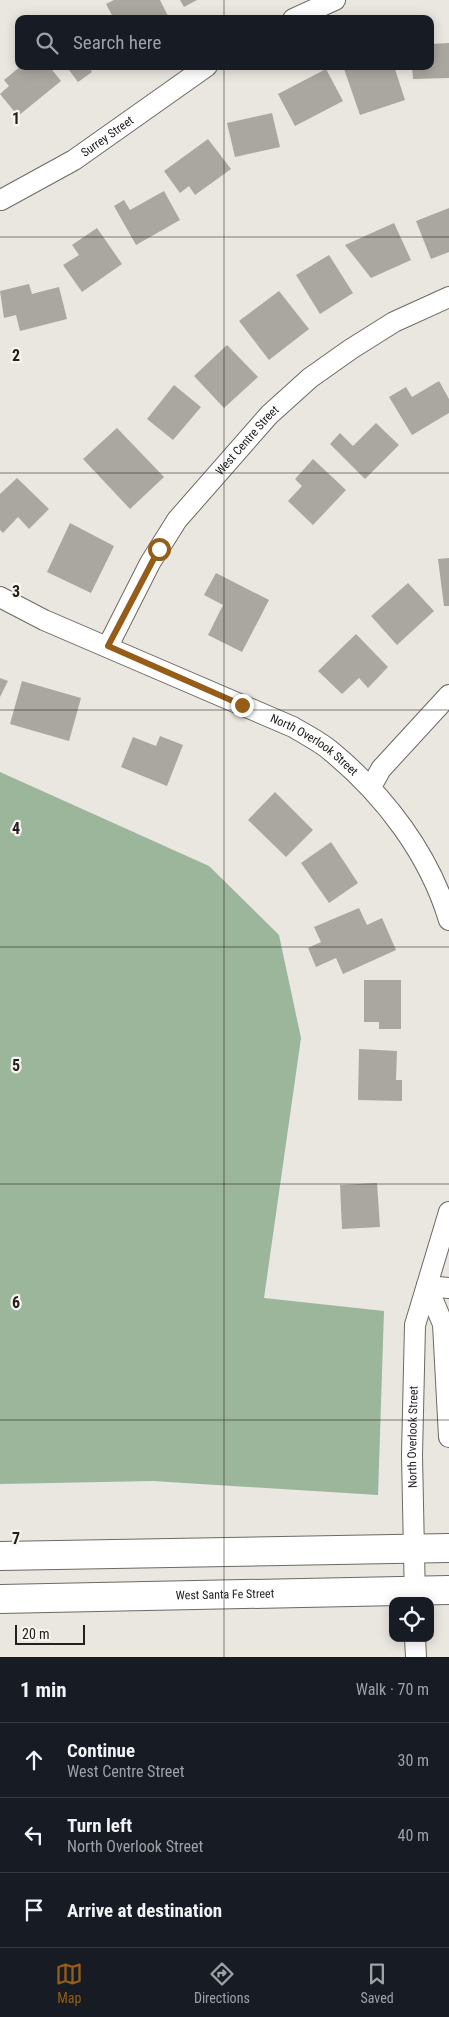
<!DOCTYPE html>
<html lang="en">
<head>
<meta charset="utf-8">
<style>
  :root { --surface:#171b24; --page:#20242c; --text:#f1f3f6; --muted:#9ea1a6; --line:#363941; --accent:#955d18 }
  body { margin:0; font-family:"Roboto Condensed",sans-serif; background:var(--page); color:var(--text) }
  .controls { position:absolute; right:15px; bottom:15px; display:grid; overflow:hidden; border-radius:10px; box-shadow:0 2px 12px #0003 }
  .controls button { width:45px; height:45px; display:grid; place-items:center; padding:0; border:0; border-bottom:1px solid var(--line); background:var(--surface); color:var(--text); font:25px sans-serif }
  .scale { position:absolute; left:15px; bottom:12px; width:70px; box-sizing:border-box; padding-left:5px; border:2px solid #23211f; border-top:0; font-size:14px; line-height:18px; white-space:nowrap; color:#23211f; -webkit-text-stroke:4px #f8f4ed; paint-order:stroke }
  .stop { position:absolute; width:15px; height:15px; margin:-11px; border:4px solid #955d18; border-radius:50%; background:#fff }
  .stop.end { background:#955d18; border-color:#fff; box-shadow:0 1px 5px #0008 }
  .list { margin:0; padding:0; list-style:none }
  h2 { display:flex; justify-content:space-between; align-items:center; height:65px; margin:0; padding:0 20px; font-size:21px }
  h2 small { font-size:16px; font-weight:400; color:var(--muted) }
  .list li { display:grid; grid-template-columns:32px 1fr auto; gap:15px; align-items:center; box-sizing:border-box; height:75px; padding:0 20px; border-top:1px solid var(--line) }
  .list b { display:block; font-size:19px; white-space:nowrap }
  .list p { margin:0; font-size:16px; white-space:nowrap; color:var(--muted) }
  .list em { font-size:16px; font-style:normal; color:var(--muted) }
  .icon { flex:none; width:28px; height:28px; fill:none; stroke:currentColor; stroke-width:2; stroke-linecap:round; stroke-linejoin:round }
  .map { position:relative; flex:none; width:449px; height:1657px; overflow:hidden }
  .search { position:absolute; background:var(--surface); box-shadow:0 2px 12px #0003; left:15px; right:15px; top:15px; height:55px; display:flex; align-items:center; gap:12px; box-sizing:border-box; padding:0 18px; border-radius:10px; color:var(--muted); font-size:19px }
  .sheet { height:290px; background:var(--surface) }
  nav { display:flex; justify-content:space-around; align-items:center; box-sizing:border-box; height:70px; border-top:1px solid var(--line); background:var(--surface); font-size:14px; color:var(--muted) }
  nav a { display:grid; justify-items:center; gap:2px }
  nav .on { color:var(--accent) }
  .map>svg:first-child { display:block }
  .forest { fill:#9bb69b }
  .building { fill:#aaa6a0 }
  .lines { fill:none; stroke-linecap:round; stroke-linejoin:round }
  .street-casing { stroke:#6d6964; stroke-width:22 }
  .secondary-casing { stroke:#6d6964; stroke-width:30 }
  .street { stroke:#fff; stroke-width:20 }
  .secondary { stroke:#fff; stroke-width:28 }
  .route { stroke:#955d18; stroke-width:6 }
  .grid { fill:none; stroke:#23211f; stroke-width:1; stroke-opacity:0.55 }
  .labels { text-anchor:middle; dominant-baseline:central; stroke-width:4.5; stroke-linejoin:round; paint-order:stroke }
  .street-label { font-size:12px; fill:#23211f; stroke:#f8f4ed }
  .grid-label { font-size:16px; text-anchor:middle; font-weight:bold; fill:#23211f; stroke:#f8f4ed; stroke-width:4.5; stroke-linejoin:round; paint-order:stroke }
</style>
</head>
<body>
<div class="map">
<svg width="449" height="1657" viewBox="0 0 449 1657">
  <rect width="100%" height="100%" fill="#eae6e0"/>
  <!-- forest -->
  <path class="forest" d="M0,772L209,866L279,935L301,1038L264,1298L384,1311L378,1495L153,1481L0,1484Z"/>
  <!-- building -->
  <path class="building" d="M114,0H160L168,16L162,19H114L106,4Z
    M180,0H197L184,7Z
    M449,43V78L413,79L412,66H430V44Z
    M21,66H49L61,81L18,116L0,94L9,86L4,80Z
    M66,66H88L92,72L78,82Z
    M343,66H394L405,100L360,115Z
    M326,69L343,101L295,126L278,94Z
    M272,113L280,147L235,157L227,123Z
    M208,139L231,169L195,195L189,186L180,193L164,171Z
    M164,191L180,220L136,245L114,206L124,200L130,210Z
    M449,208V252L431,259L416,221Z
    M394,223L411,260L371,278L345,245Z
    M97,228L122,264L82,292L63,265L79,255L72,245Z
    M329,255L353,293L320,314L296,275Z
    M29,284L32,294L59,287L67,319L20,331L16,315L4,318L0,291Z
    M279,291L309,329L269,360L239,321Z
    M227,345L258,377L224,408L194,376Z
    M439,381L449,399V413L412,435L389,397L406,387L412,397Z
    M174,385L201,407L173,440L147,419Z
    M376,423L399,445L365,479L330,444L340,433L353,446Z
    M117,428L164,477L130,509L83,459Z
    M313,459L346,490L313,525L288,501L302,486L295,479Z
    M17,478L49,509L29,529L18,517L3,533L0,530V494Z
    M70,523L114,546L91,593L47,572Z
    M449,558V606H444L438,559Z
    M216,573L269,600L242,652L208,635L223,605L204,595Z
    M408,583L434,611L397,645L371,616Z
    M356,634L388,667L368,688L359,678L342,694L318,671Z
    M0,678L8,681L0,697Z
    M22,681L81,698L69,741L10,724Z
    M160,736L183,745L167,786L121,767L133,737L156,746Z
    M275,792L313,830L286,857L248,820Z
    M331,842L358,883L329,903L301,863Z
    M359,908L367,925L382,918L396,950L343,974L336,958L316,967L308,948L321,942L314,927Z
    M364,980H401V1029H379V1022H364Z
    M359,1049L397,1051L396,1080H402V1101L358,1100Z
    M377,1183L380,1227L342,1229L340,1185Z"/>
  <g class="lines">
    <defs>
      <g id="street">
        <path d="M293,19L335,0"/>
        <path id="s1" d="M1,200L74,160L207,66"/>
        <path id="s2" d="M0,597L44,620L293,727C306,735 321,742 332,752C385,796 429,854 449,920"/>
        <path id="s3" d="M108,646L150,563L177,520L269,415L310,378L351,349L394,322L449,297"/>
        <path d="M371,787L381,769L449,695"/>
        <path d="M427,1286L443,1324L449,1437"/>
        <path d="M427,1286L449,1288"/>
        <path id="s4" d="M415,1601L412,1455L415,1325L449,1212"/>
        <path d="M415,1638L416,1657"/>
      </g>
      <g id="secondary">
        <path d="M0,1556L449,1548"/>
        <path id="s5" d="M0,1599L449,1590"/>
      </g>
    </defs>
    <!-- street casing -->
    <use href="#street" class="street-casing"/>
    <!-- secondary casing -->
    <use href="#secondary" class="secondary-casing"/>
    <!-- street -->
    <use href="#street" class="street"/>
    <!-- secondary -->
    <use href="#secondary" class="secondary"/>
  </g>
  <g class="lines">
    <!-- route -->
    <path class="route" d="M159,549L108,646L242,705"/>
  </g>
  <!-- grid -->
  <path class="grid" d="M224,0V19M224,66V1657M0,237H449M0,473H449M0,710H449M0,947H449M0,1184H449M0,1420H449"/>
  <g class="labels">
    <!-- street labels -->
    <g class="street-label">
      <text stroke="none"><textPath href="#s1" startOffset="124">Surrey Street</textPath></text>
      <text stroke="none"><textPath href="#s3" startOffset="250">West Centre Street</textPath></text>
      <text stroke="none"><textPath href="#s2" startOffset="348">North Overlook Street</textPath></text>
      <text stroke="none"><textPath href="#s4" startOffset="164">North Overlook Street</textPath></text>
      <text stroke="none"><textPath href="#s5" startOffset="225">West Santa Fe Street</textPath></text>
    </g>
  </g>
  <g class="grid-label">
    <text x="16" y="124">1</text>
    <text x="16" y="361">2</text>
    <text x="16" y="597">3</text>
    <text x="16" y="834">4</text>
    <text x="16" y="1071">5</text>
    <text x="16" y="1308">6</text>
    <text x="16" y="1544">7</text>
  </g>
</svg>
<div class="controls">
<button><svg class="icon" aria-label="locate" viewBox="0 0 24 24"><circle cx="12" cy="12" r="6"/><path d="M12 2v4M12 18v4M2 12h4M18 12h4"/></svg></button>
</div>
<div class="scale">20 m</div>
<div class="stop" style="left:159px;top:549px"></div>
<div class="stop end" style="left:242px;top:705px"></div>
<div class="search"><svg class="icon" aria-label="search" viewBox="0 0 24 24"><circle cx="10" cy="10" r="6"/><path d="M15 15l6 6"/></svg>Search here</div>
</div>
<section class="sheet">
<h2>1 min<small>Walk · 70 m</small></h2>
<ul class="list">
<li><svg class="icon" aria-label="ahead" viewBox="0 0 24 24"><path d="M12 20V5M6 11l6-6 6 6"/></svg><div><b>Continue</b><p>West Centre Street</p></div><em>30 m</em></li>
<li><svg class="icon" aria-label="left" viewBox="0 0 24 24"><path d="M17 20v-9H6M10 6l-5 5 5 5"/></svg><div><b>Turn left</b><p>North Overlook Street</p></div><em>40 m</em></li>
<li><svg class="icon" aria-label="arrive" viewBox="0 0 24 24"><path d="M6 21V4h12l-3 4 3 4H6"/></svg><div><b>Arrive at destination</b></div></li>
</ul>
</section>
<nav>
<a class="on"><svg class="icon" aria-label="map" viewBox="0 0 24 24"><path d="M3 6l6-2 6 2 6-2v14l-6 2-6-2-6 2zM9 4v14M15 6v14"/></svg>Map</a>
<a><svg class="icon" aria-label="directions" viewBox="0 0 24 24"><path d="M12 3l9 9-9 9-9-9zM9 14v-3h6M13 9l2 2-2 2"/></svg>Directions</a>
<a><svg class="icon" aria-label="saved" viewBox="0 0 24 24"><path d="M7 4h10v16l-5-4-5 4z"/></svg>Saved</a>
</nav>
</body>
</html>
